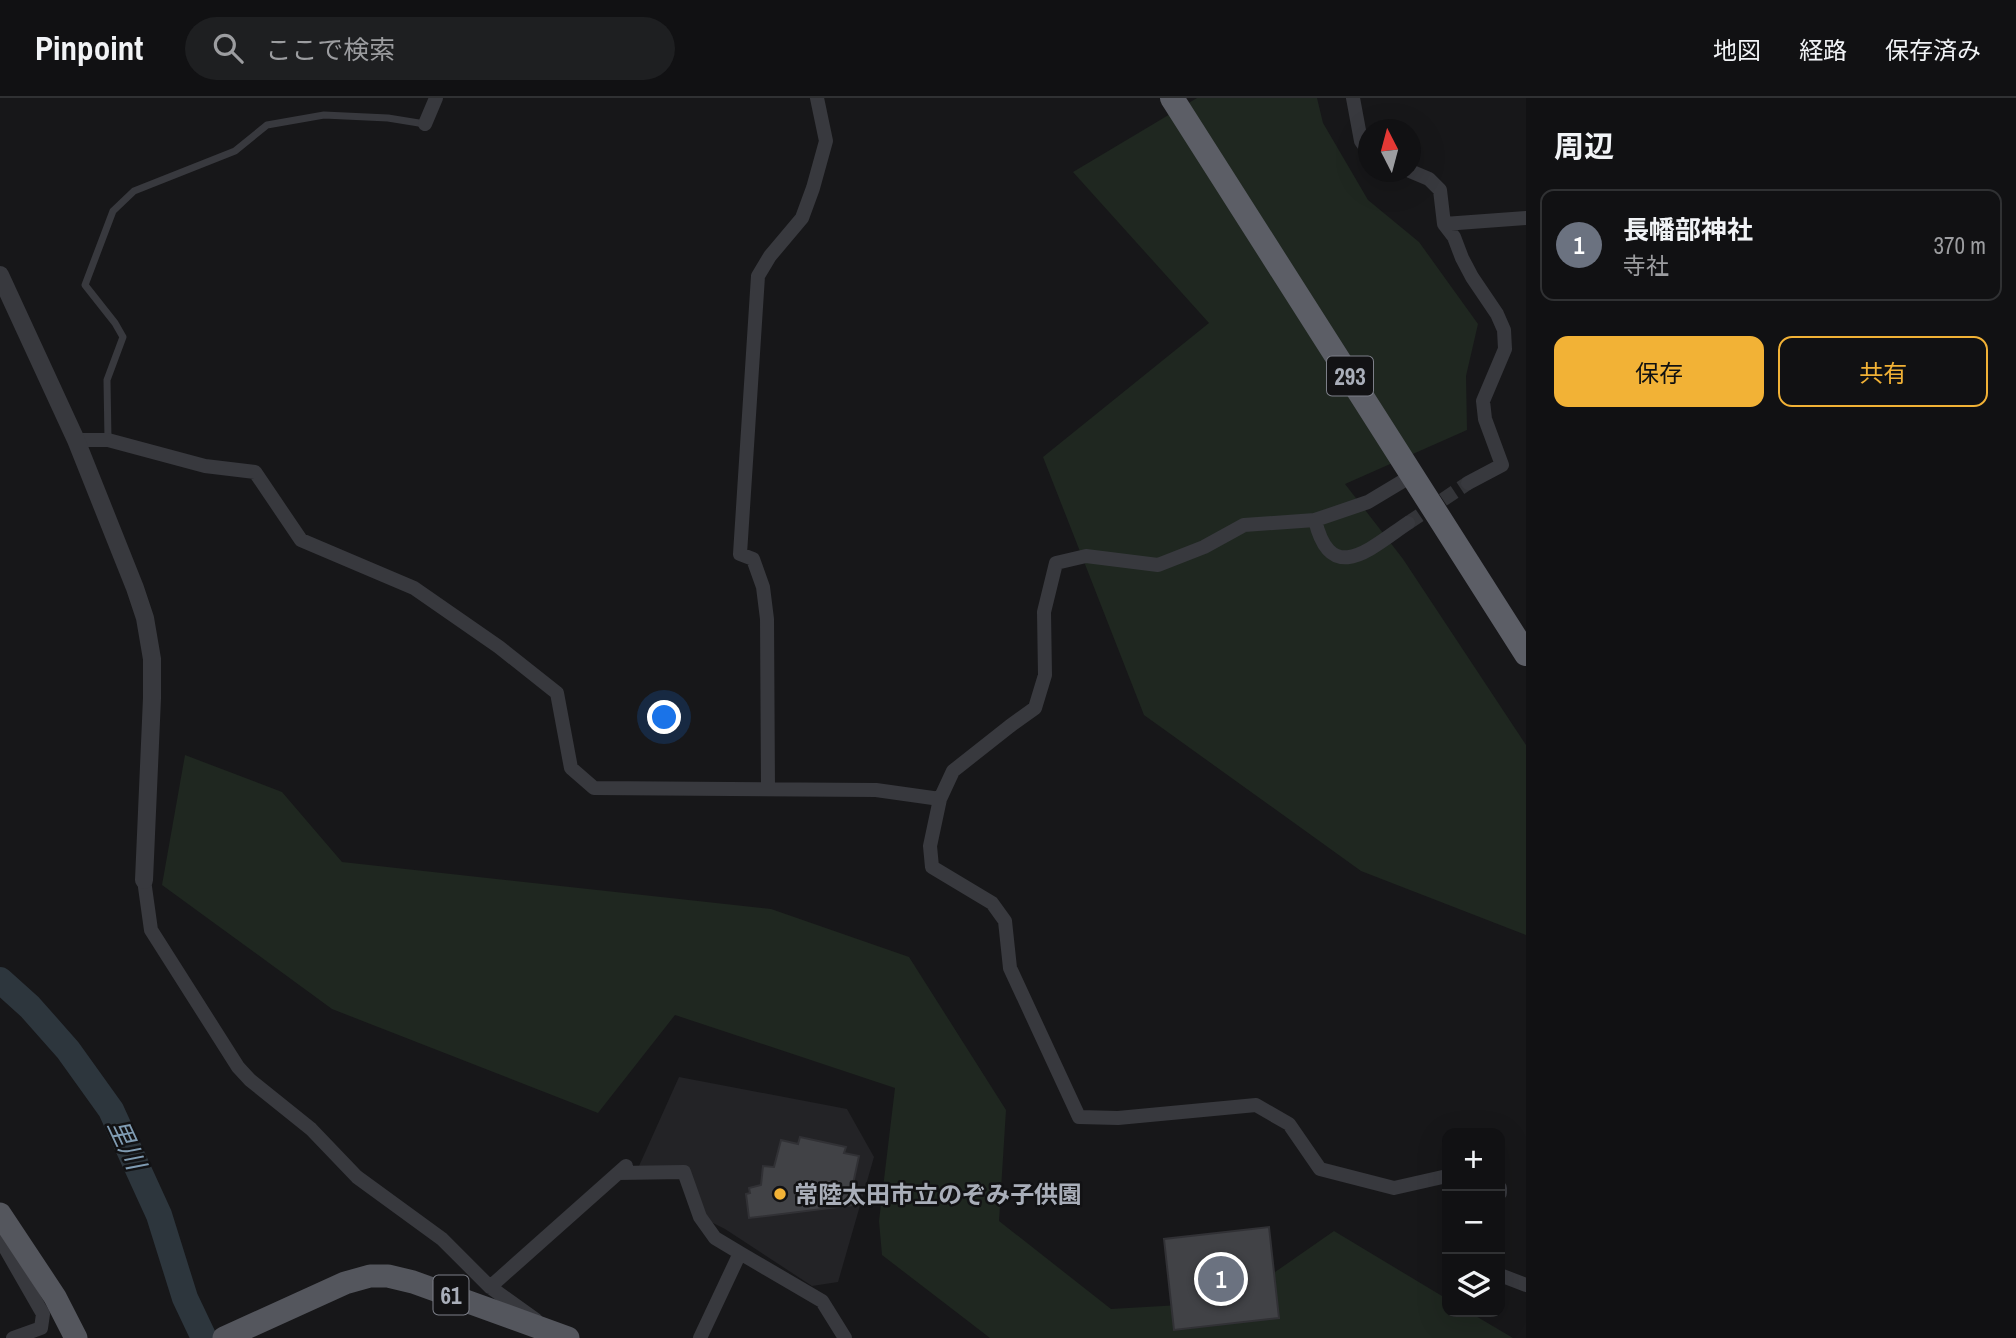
<!DOCTYPE html>
<html lang="ja">
<head>
<meta charset="utf-8">
<style>
  :root { --surface:#111113; --page:#1e1f21; --text:#f1f3f6; --muted:#9c9da0; --line:#303133; --accent:#f2b236 }
  body { margin:0; font-family:"Archivo Narrow","Noto Sans JP",sans-serif; background:var(--page); color:var(--text) }
  .controls { position:absolute; right:21px; bottom:21px; display:grid; overflow:hidden; border-radius:14px; box-shadow:0 7px 28px #0002 }
  .controls button { width:63px; height:63px; display:grid; place-items:center; padding:0; border:0; border-bottom:2px solid var(--line); background:var(--surface); color:var(--text); font:35px sans-serif }
  .compass { position:absolute; left:1358px; top:21px; width:63px; height:63px; border-radius:50%; background:var(--surface); box-shadow:0 7px 28px #0002; rotate:354deg }
  .you { position:absolute; left:665px; top:620px; width:24px; height:24px; margin:-18px; border:5px solid #fff; border-radius:50%; background:#1a73e8; box-shadow:0 0 0 10px #1a73e833 }
  .badge { display:grid; place-items:center; width:46px; height:46px; border-radius:50%; background:var(--accent); color:#fff; font-size:23px; font-weight:700 }
  .pin { position:absolute; translate:-50% -50%; border:4px solid #fff; box-shadow:0 2px 7px #0006 }
  .list { margin:0; padding:0; list-style:none }
  h2 { display:flex; justify-content:space-between; align-items:center; height:91px; margin:0; padding:0 28px; font-size:30px }
  h2 small { font-size:23px; font-weight:400; color:var(--muted) }
  .list li { display:grid; grid-template-columns:46px 1fr auto; gap:21px; align-items:center; box-sizing:border-box; height:112px; margin:0 14px 14px; padding:0 14px; border:2px solid var(--line); border-radius:14px }
  .list b { display:block; font-size:26px; white-space:nowrap }
  .list p { margin:0; font-size:23px; white-space:nowrap; color:var(--muted) }
  .list em { font-size:23px; font-style:normal; color:var(--muted) }
  .actions { display:flex; gap:14px; padding:21px 28px }
  .actions a { flex:1; padding:16px 0; border:2px solid var(--accent); border-radius:14px; text-align:center; font-size:24px; color:var(--accent) }
  .actions .main { background:var(--accent); color:#111 }
  .icon { flex:none; width:38px; height:38px; fill:none; stroke:currentColor; stroke-width:2; stroke-linecap:round; stroke-linejoin:round }
  .map { position:relative; flex:none; width:1526px; height:1240px; overflow:hidden }
  header { display:flex; align-items:center; gap:42px; box-sizing:border-box; height:98px; padding:0 35px; background:var(--surface); border-bottom:2px solid var(--line) }
  header strong { font-size:33px }
  nav { display:flex; gap:38px; margin-inline-start:auto; font-size:24px }
  .search { width:490px; height:63px; background:var(--page); display:flex; align-items:center; gap:18px; box-sizing:border-box; padding:0 24px; border-radius:38px; color:var(--muted); font-size:26px }
  main { display:flex }
  aside { flex:1; background:var(--surface) }
  .map>svg:first-child { display:block }
  .built { fill:#232326 }
  .green { fill:#1f2720 }
  .lines { fill:none; stroke-linecap:round; stroke-linejoin:round }
  .river { stroke:#2d363d; stroke-width:26 }
  .building { fill:#414246; stroke:#313135; stroke-width:2 }
  .minor-tunnel { stroke:#343539; stroke-width:14; stroke-dasharray:14 7; stroke-linecap:butt }
  .service { stroke:#38393e; stroke-width:7 }
  .minor { stroke:#38393e; stroke-width:14 }
  .tertiary { stroke:#38393e; stroke-width:18 }
  .primary { stroke:#54565d; stroke-width:23 }
  .trunk { stroke:#5c5e66; stroke-width:24 }
  .poi-dot { fill:#f2b236; stroke:#121214; stroke-width:2.5 }
  .labels { text-anchor:middle; dominant-baseline:central; stroke-width:5; stroke-linejoin:round; paint-order:stroke }
  .shield { fill:#121214; stroke:#7c7f88; stroke-width:2 }
  .shield-label { font-size:23px; font-weight:bold; fill:#a9aeb9 }
  .poi-label { font-size:24px; font-weight:bold; fill:#a9aeb9; stroke:#121214; text-anchor:start }
  .water-label { font-size:26px; font-style:italic; fill:#809cb3; stroke:#121214 }
</style>
</head>
<body>
<header>
<strong>Pinpoint</strong>
<div class="search"><svg class="icon" aria-label="search" viewBox="0 0 24 24"><circle cx="10" cy="10" r="6"/><path d="M15 15l6 6"/></svg>ここで検索</div>
<nav><a>地図</a><a>経路</a><a>保存済み</a></nav>
</header>
<main>
<div class="map">
<svg width="1526" height="1240" viewBox="0 0 1526 1240">
  <rect width="100%" height="100%" fill="#171719"/>
  <!-- built -->
  <path class="built" d="M679,979L847,1011L874,1059L838,1184L812,1188L725,1131L705,1121L690,1072L639,1068Z"/>
  <!-- green -->
  <path class="green" d="M1197,0H1317L1323,25L1368,102L1419,144L1478,226L1466,278L1467,332L1345,386L1403,461L1526,647V837L1361,773L1144,617L1043,359L1209,225L1073,74Z
    M185,657L282,694L342,764L771,811L909,859L1006,1012L999,1123L1111,1211L1232,1204L1334,1133L1447,1201V1214H1469L1513,1240H990L882,1157L879,1123L895,990L675,917L598,1015L332,911L162,787Z"/>
  <g class="lines">
    <!-- river -->
    <path class="river" d="M0,882L30,909L68,952L111,1012L159,1117L185,1200L204,1240"/>
  </g>
  <!-- building -->
  <path class="building" d="M800,1039L846,1049L844,1055L859,1058L853,1086L855,1107L749,1120L746,1096L750,1095L749,1090L761,1087L763,1068L774,1069L781,1042L798,1046Z
    M1269,1129L1279,1220L1174,1232L1164,1141Z"/>
  <g class="lines">
    <!-- minor-tunnel -->
    <path class="minor-tunnel" d="M1408,425L1468,385"/>
    <!-- service -->
    <path class="service" d="M108,342L107,282L123,239L115,225L85,187L113,113L134,93L235,53L267,27L324,17L388,20L425,26"/>
    <!-- minor -->
    <path class="minor" d="M1353,0L1361,43L1368,53
      M425,26L436,0
      M1410,73L1429,81L1440,92L1444,126L1454,139L1462,160L1472,179L1497,216L1504,232L1505,251L1483,303L1485,321L1502,367L1468,385
      M1444,126L1526,120
      M76,342H108L205,368L255,374L301,442L414,490L499,549L557,595L571,670L594,690L876,692L940,701
      M1413,377L1368,404L1315,422L1244,427L1204,449L1158,467L1086,458L1056,465L1044,514L1045,577L1035,610L1010,628L953,673L940,701L930,748L932,769L992,805L1005,823L1010,870L1079,1019L1118,1020L1256,1007L1289,1026L1320,1071L1394,1090L1447,1078
      M1315,422C1331,490 1372,449 1408,425
      M768,691L767,521L763,489L753,461L740,456L758,178L770,158L802,120L813,90L826,43L817,0
      M144,782L151,832L238,969L250,982L311,1031L357,1079L442,1141L490,1189L536,1222
      M618,1075L684,1074L700,1119L715,1140L740,1155
      M1500,1090V1095
      M0,1141L43,1216L41,1230L13,1240
      M1500,1177L1526,1187
      M490,1189L626,1068
      M700,1240L740,1155L822,1203L845,1240"/>
    <!-- tertiary -->
    <path class="tertiary" d="M0,177L76,342L135,490L145,520L152,561V600L144,782"/>
    <!-- primary -->
    <path class="primary" d="M0,1116L55,1199L76,1240
      M224,1240L345,1185L370,1178H388L413,1184L568,1240"/>
    <!-- trunk -->
    <path class="trunk" d="M1172,0L1526,556"/>
  </g>
  <!-- markers -->
  <circle class="poi-dot" cx="780" cy="1096" r="7"/>
  <g class="labels">
    <!-- shield labels -->
    <g class="shield">
      <rect x="1327" y="258.5" width="46" height="39" rx="5"/>
      <rect x="433.5" y="1177.5" width="35" height="39" rx="5"/>
    </g>
    <g class="shield-label">
      <text x="1350" y="278">293</text>
      <text x="451" y="1197">61</text>
    </g>
    <!-- poi labels -->
    <g class="poi-label">
      <text x="794" y="1096">常陸太田市立のぞみ子供園</text>
    </g>
    <!-- water labels -->
    <g class="water-label">
      <text transform="translate(127 1046) rotate(65)">里川</text>
    </g>
  </g>
</svg>
<div class="controls">
<button>+</button>
<button>−</button>
<button><svg class="icon" aria-label="layers" viewBox="0 0 24 24"><path d="M12 4l9 5-9 5-9-5zM3 14l9 5 9-5"/></svg></button>
</div>
<svg class="compass" viewBox="-18 -18 36 36"><path d="M0-13l5 13h-10z" fill="#e53935"/><path d="M0 13l5-13h-10z" fill="#9c9da0"/></svg>
<div class="you"></div>
<div class="pin badge" style="left:1221px;top:1181px;background:#6b7280">1</div>
</div>
<aside>
<h2>周辺<small></small></h2>
<ul class="list">
<li><span class="badge" style="background:#6b7280">1</span><div><b>長幡部神社</b><p>寺社</p></div><em>370 m</em></li>
</ul>
<div class="actions"><a class="main">保存</a><a>共有</a></div>
</aside>
</main>
</body>
</html>
